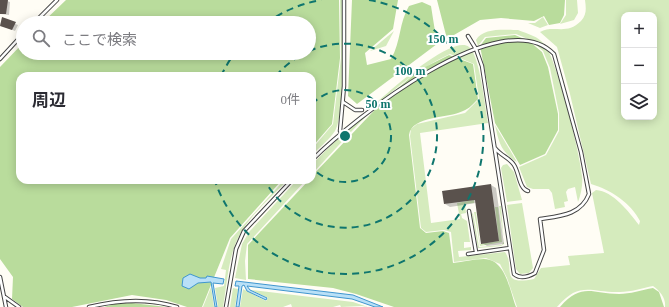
<!DOCTYPE html>
<html lang="ja">
<head>
<meta charset="utf-8">
<style>
  :root { --surface:#fff; --page:#f2f2f3; --text:#2b2b33; --muted:#7c7c81; --line:#e1e1e2 }
  body { margin:0; font-family:"Times New Roman","Noto Sans JP",serif; background:var(--page); color:var(--text) }
  .controls { position:absolute; right:12px; top:12px; display:grid; overflow:hidden; border-radius:8px; box-shadow:0 2px 10px #0003 }
  .controls button { width:36px; height:36px; display:grid; place-items:center; padding:0; border:0; border-bottom:1px solid var(--line); background:var(--surface); color:var(--text); font:20px sans-serif }
  .list { margin:0; padding:0; list-style:none }
  h2 { display:flex; justify-content:space-between; align-items:center; height:52px; margin:0; padding:0 16px; font-size:17px }
  h2 small { font-size:13px; font-weight:400; color:var(--muted) }
  .icon { flex:none; width:22px; height:22px; fill:none; stroke:currentColor; stroke-width:2; stroke-linecap:round; stroke-linejoin:round }
  .map { position:relative; flex:none; width:669px; height:307px; overflow:hidden }
  .search { position:absolute; background:var(--surface); box-shadow:0 2px 10px #0003; left:16px; top:16px; width:300px; height:44px; display:flex; align-items:center; gap:10px; box-sizing:border-box; padding:0 14px; border-radius:22px; color:var(--muted); font-size:15px }
  .panel { position:absolute; background:var(--surface); box-shadow:0 2px 10px #0003; left:16px; top:72px; width:300px; height:112px; border-radius:12px }
  .map>svg:first-child { display:block }
  .green { fill:#d5ebbd; fill-rule:evenodd }
  .forest { fill:#b9dc9c }
  .water { fill:#b9e0f7; stroke:#3f96cf }
  .shadow { fill:#0003 }
  .building { fill:#5a524d }
  .lines { fill:none; stroke-linecap:round; stroke-linejoin:round }
  .lane-casing { stroke:#444; stroke-width:4.5 }
  .lane { stroke:#fff; stroke-width:2.5 }
  .ring { fill:none; stroke:#0f766e; stroke-width:2; stroke-dasharray:7 5 }
  .centre { fill:#0f766e; stroke:#fff; stroke-width:2 }
  .ring-label { font-size:12px; text-anchor:middle; font-weight:bold; fill:#0f766e; stroke:#fff; stroke-width:4; stroke-linejoin:round; paint-order:stroke }
</style>
</head>
<body>
<div class="map">
<svg width="669" height="307" viewBox="0 0 669 307">
  <rect width="100%" height="100%" fill="#fffdf5"/>
  <!-- green -->
  <path class="green" d="M340,0H342C344,25 346,111 335,131C329,140 319,148 312,155V149L333,124L341,58Z
    M566,0H577L578,13L574,20L560,24L566,15Z
    M585,0H669V307H665C666,298 660,291 653,286C643,288 631,292 620,292C591,293 580,280 557,307H517L507,278L500,264L486,258L454,262L451,232L444,230L426,232L421,228L410,136L411,129L417,124L465,113L479,99L474,64L450,54C394,79 354,130 312,174V165C330,146 446,29 469,47C480,55 485,108 488,123L420,133L431,223L460,219L457,203L474,200V203L465,204L466,213L461,214L462,218L467,221L470,242H464V248L471,247V250L458,251L459,257L505,252C516,268 498,286 534,279L541,268L570,265L568,256L604,253L592,193L596,190C613,191 629,212 639,225L640,221C631,203 611,190 591,184L570,94L557,47L540,32C554,24 566,36 581,21C587,14 586,8 585,0ZM624,15H654V117H624Z
    M543,17L548,25L540,28L528,23H535Z
    M518,30C528,34 538,36 545,45C557,61 580,153 582,176C583,185 581,194 578,202L575,187L568,189L566,192L568,201L564,202L565,207L555,209L552,193L549,189H533L527,187L519,167L546,155L559,131V113L550,68L543,51L530,40L516,34L485,37L478,46L476,40C483,27 506,30 518,30Z
    M394,31L386,46L370,51Z
    M495,125L517,162C501,152 499,143 495,125Z
    M507,164L514,172L522,200L507,202L501,168L503,165Z
    M284,180H288C271,197 249,216 238,238C228,259 227,284 223,307H218L215,288L224,286L226,270L221,269L231,239Z
    M297,180H306L247,244L245,261L246,280L235,278L242,244L249,232Z
    M522,203L533,268L529,273L520,274L516,269L507,205Z
    M499,206H501L504,244L501,246L478,248L472,214L473,213L479,247L502,245L504,241Z
    M495,207H498L502,242L480,246L474,212H476L480,244L499,241Z
    M211,287L214,307H203Z
    M233,288L238,289L235,307H230Z
    M243,289L266,301L268,298L251,290L353,302L368,307L362,306L341,307L340,305L333,307H292L291,304L283,307H240Z"/>
  <!-- forest -->
  <path class="forest" d="M66,0H339L340,58L332,124L312,147V76H20V180H282L230,238L202,307H187L166,300L132,295L72,307H23L12,299L13,277L0,259V67L23,43V53H309V23H42Z
    M352,0H398L393,29L365,53L367,65L391,59C401,42 399,22 409,6L422,2L431,6L437,44L357,104L348,96Z
    M437,0H565L564,15L560,23L549,25L544,16L534,21L501,18L480,20L447,39Z
    M515,35L529,41L542,52L548,67L558,114V130L545,154L520,165L495,123L480,46L486,38Z
    M449,55L473,64L478,99C474,103 469,109 463,111C448,119 412,115 409,135L420,228L426,233L443,231L449,233L453,263C463,262 474,259 484,259C506,259 510,292 516,307H394L356,294L333,288L248,279V245L309,180H312V176L387,97L421,69Z
    M653,288L659,292L664,307H560C582,282 592,294 619,294C630,294 642,290 653,288Z
    M132,303L167,307H104L114,304Z"/>
  <!-- water -->
  <path class="water" d="M190,274L200,278H206L207,276L224,279L223,284L213,283L217,307H215L211,282L198,283L189,289L182,286L183,278Z
    M236,281L353,295L383,307H375L352,299L247,286L250,290L267,298L266,300L247,291L244,285L242,286L239,307H236L239,286H235Z"/>
  <!-- shadow -->
  <path class="shadow" d="M7,1L10,2L9,15L1,14L0,3Z
    M2,19L18,25L15,31L0,25Z
    M491,185L496,188L504,244L487,246L482,243L476,203L450,207L445,204Z"/>
  <!-- building -->
  <path class="building" d="M0,0H8L6,14H0Z
    M2,17L16,22L12,30L0,26Z
    M491,184L499,241L481,244L475,200L444,204L442,191Z"/>
  <g class="lines">
    <defs>
      <path id="lane" d="M34,23L57,0
        M0,59L23,34
        M343,102L355,110H362
        M340,131L344,86V0
        M495,148C501,156 510,158 514,165C519,172 519,189 528,191
        M312,160C353,119 502,0 554,54L581,152L589,194C581,215 560,216 540,219L544,250L535,273C528,277 520,279 514,274L482,66L476,49L468,36
        M469,211L476,252
        M468,254L510,248
        M0,277L6,307
        M5,297L19,307
        M89,307C118,300 148,298 177,307
        M226,307L236,249L244,231L292,180"/>
    </defs>
    <!-- lane casing -->
    <use href="#lane" class="lane-casing"/>
    <!-- lane -->
    <use href="#lane" class="lane"/>
  </g>
  <!-- distance rings -->
  <g class="ring">
    <path d="M312 104A46 46 0 1 1 312 168"/>
    <path d="M276 76A92 92 0 0 1 305 53M309 51A92 92 0 1 1 265 181"/>
    <path d="M221 76A138 138 0 0 1 234 54M266 23A138 138 0 0 1 321 0M369 0A138 138 0 1 1 215 181"/>
  </g>
  <circle cx="345" cy="136" r="6" class="centre"/>
  <g class="ring-label">
    <text x="443" y="43">150 m</text>
    <text x="410" y="75">100 m</text>
    <text x="378" y="108">50 m</text>
  </g>
</svg>
<div class="controls">
<button>+</button>
<button>−</button>
<button><svg class="icon" aria-label="layers" viewBox="0 0 24 24"><path d="M12 4l9 5-9 5-9-5zM3 14l9 5 9-5"/></svg></button>
</div>
<div class="search"><svg class="icon" aria-label="search" viewBox="0 0 24 24"><circle cx="10" cy="10" r="6"/><path d="M15 15l6 6"/></svg>ここで検索</div>
<section class="panel">
<h2>周辺<small>0件</small></h2>
<ul class="list">
</ul>
</section>
</div>
</body>
</html>
